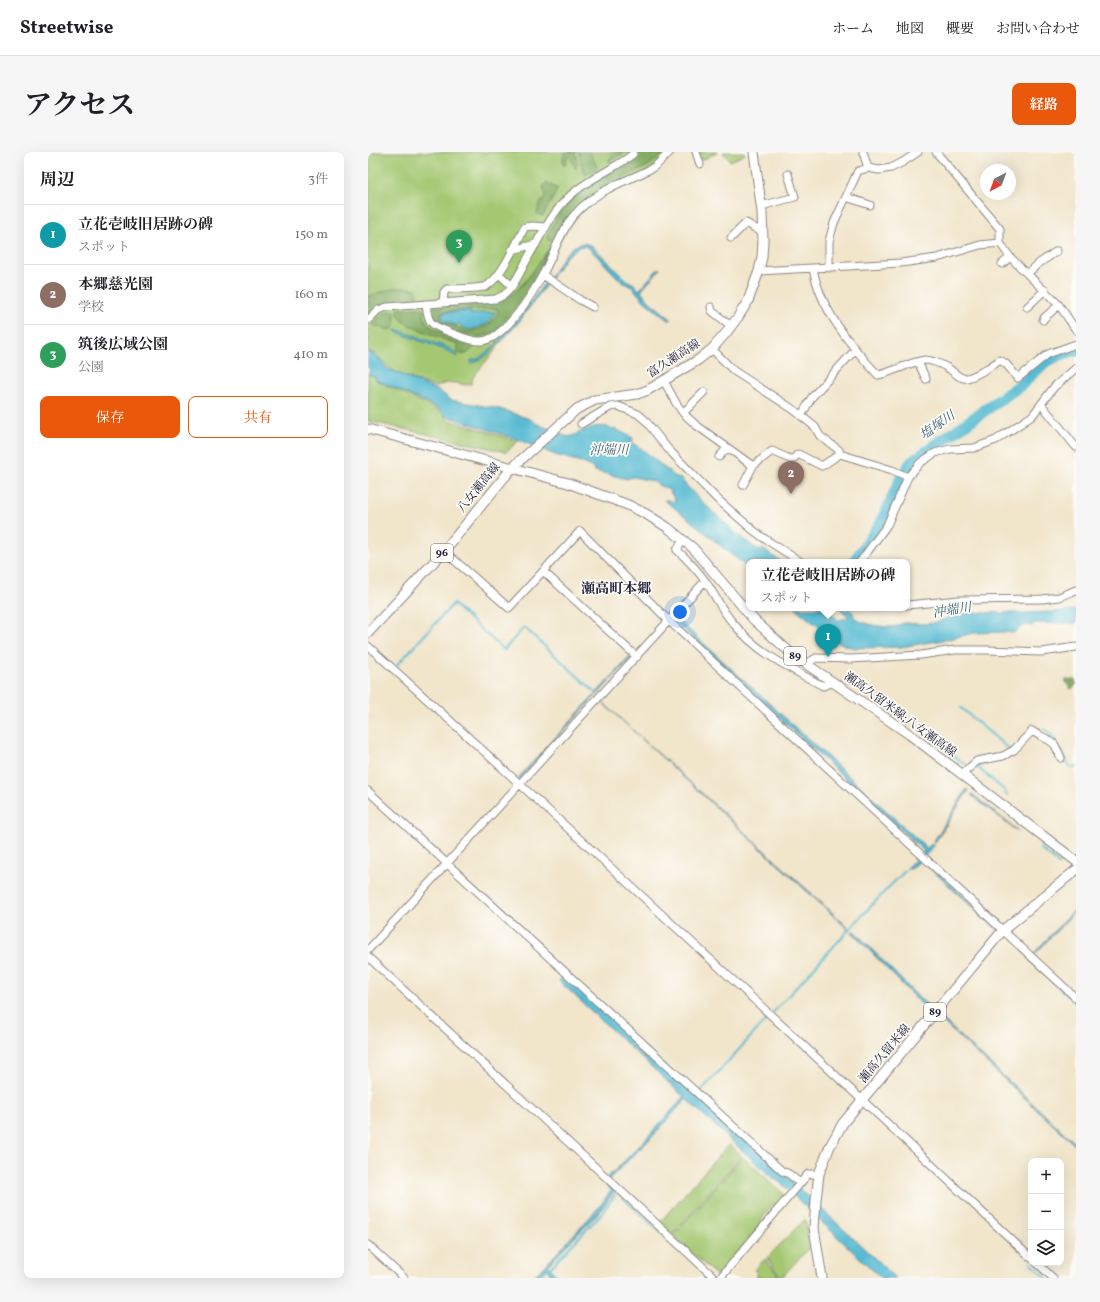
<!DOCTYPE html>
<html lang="ja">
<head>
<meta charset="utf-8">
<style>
  :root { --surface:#fff; --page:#f6f6f6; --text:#202124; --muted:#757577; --line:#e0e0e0; --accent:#ea580c }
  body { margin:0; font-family:Vollkorn,"Noto Serif JP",serif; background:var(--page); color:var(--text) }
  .controls { position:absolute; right:12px; bottom:12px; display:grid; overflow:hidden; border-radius:8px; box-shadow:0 4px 16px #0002 }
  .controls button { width:36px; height:36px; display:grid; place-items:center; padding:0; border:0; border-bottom:1px solid var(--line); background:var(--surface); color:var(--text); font:20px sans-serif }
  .compass { position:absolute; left:612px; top:12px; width:36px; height:36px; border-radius:50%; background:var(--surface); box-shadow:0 4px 16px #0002; rotate:221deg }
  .you { position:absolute; left:312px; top:460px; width:14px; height:14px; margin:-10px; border:3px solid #fff; border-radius:50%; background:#1a73e8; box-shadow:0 0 0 6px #1a73e833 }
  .badge { display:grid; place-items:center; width:26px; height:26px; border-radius:50%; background:var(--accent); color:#fff; font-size:13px; font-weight:700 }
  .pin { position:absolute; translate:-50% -33px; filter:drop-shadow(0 1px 2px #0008) }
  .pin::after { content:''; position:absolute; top:21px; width:14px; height:12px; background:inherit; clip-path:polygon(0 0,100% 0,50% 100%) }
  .popup { position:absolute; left:378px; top:407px; width:164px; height:52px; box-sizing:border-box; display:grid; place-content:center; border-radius:8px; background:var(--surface); filter:drop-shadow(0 1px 3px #0005); font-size:13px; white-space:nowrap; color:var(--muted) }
  .popup b { font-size:15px; color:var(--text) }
  .popup::after { content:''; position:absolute; left:50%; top:100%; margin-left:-8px; border:8px solid transparent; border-top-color:var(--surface) }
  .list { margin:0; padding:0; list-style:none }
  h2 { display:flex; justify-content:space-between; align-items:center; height:52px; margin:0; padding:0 16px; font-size:17px }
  h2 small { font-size:13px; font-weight:400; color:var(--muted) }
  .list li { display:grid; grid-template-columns:26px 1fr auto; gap:12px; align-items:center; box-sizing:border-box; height:60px; padding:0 16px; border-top:1px solid var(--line) }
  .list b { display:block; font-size:15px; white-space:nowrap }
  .list p { margin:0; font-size:13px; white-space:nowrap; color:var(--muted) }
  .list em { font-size:13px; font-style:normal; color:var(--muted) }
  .actions { display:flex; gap:8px; padding:12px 16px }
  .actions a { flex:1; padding:9px 0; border:1px solid var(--accent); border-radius:8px; text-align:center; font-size:14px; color:var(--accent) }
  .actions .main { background:var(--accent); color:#fff }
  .icon { flex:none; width:22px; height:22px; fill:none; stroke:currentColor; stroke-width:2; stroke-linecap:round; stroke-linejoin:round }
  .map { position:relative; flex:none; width:708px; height:1126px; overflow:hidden; border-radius:8px }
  header { display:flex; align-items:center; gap:24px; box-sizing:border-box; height:56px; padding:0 20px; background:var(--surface); border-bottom:1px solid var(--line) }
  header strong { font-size:19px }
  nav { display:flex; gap:22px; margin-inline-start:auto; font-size:14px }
  .intro { display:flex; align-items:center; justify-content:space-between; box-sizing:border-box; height:96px; padding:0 24px }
  h1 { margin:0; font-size:28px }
  .button { padding:10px 18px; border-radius:8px; background:var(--accent); color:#fff; font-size:14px; font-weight:700 }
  main { display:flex; gap:24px; padding:0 24px }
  aside { flex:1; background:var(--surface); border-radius:8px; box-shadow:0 4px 16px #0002 }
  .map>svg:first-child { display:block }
  .green { fill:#a4c872; stroke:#637556 }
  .forest { fill:#83ac64; stroke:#526750; fill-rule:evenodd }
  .water { fill:#54bad2; stroke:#3b6e86 }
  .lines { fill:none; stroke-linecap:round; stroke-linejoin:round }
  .stream { stroke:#54bad2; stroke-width:2 }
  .river { stroke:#54bad2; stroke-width:12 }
  .minor-casing { stroke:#8a8482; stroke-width:9 }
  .major-casing { stroke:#8a8482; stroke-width:11 }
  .minor { stroke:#fff; stroke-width:7 }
  .major { stroke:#fff; stroke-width:9 }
  .labels { text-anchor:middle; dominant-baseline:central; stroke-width:3.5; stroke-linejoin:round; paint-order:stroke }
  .shield { fill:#fdfcf7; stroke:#646373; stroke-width:1 }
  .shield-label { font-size:11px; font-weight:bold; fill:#22223b }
  .street-label { font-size:12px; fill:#22223b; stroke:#fdfcf7 }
  .water-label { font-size:13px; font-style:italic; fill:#365f77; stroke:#fdfcf7 }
  .quarter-label { font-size:14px; font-weight:bold; fill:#22223b; stroke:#fdfcf7 }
</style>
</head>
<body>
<header>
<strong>Streetwise</strong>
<nav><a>ホーム</a><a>地図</a><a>概要</a><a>お問い合わせ</a></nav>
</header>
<div class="intro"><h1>アクセス</h1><a class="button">経路</a></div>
<main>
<aside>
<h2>周辺<small>3件</small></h2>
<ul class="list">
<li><span class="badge" style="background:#0f9aa8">1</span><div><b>立花壱岐旧居跡の碑</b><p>スポット</p></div><em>150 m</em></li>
<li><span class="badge" style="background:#8d6e63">2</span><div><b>本郷慈光園</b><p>学校</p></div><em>160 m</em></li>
<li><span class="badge" style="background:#2e9e5b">3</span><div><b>筑後広域公園</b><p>公園</p></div><em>410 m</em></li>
</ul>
<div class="actions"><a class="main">保存</a><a>共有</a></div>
</aside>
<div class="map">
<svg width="708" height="1126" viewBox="0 0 708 1126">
  <rect width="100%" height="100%" fill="#fdfcf7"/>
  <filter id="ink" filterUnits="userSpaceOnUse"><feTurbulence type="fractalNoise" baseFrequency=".025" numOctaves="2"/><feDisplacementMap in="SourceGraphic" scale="8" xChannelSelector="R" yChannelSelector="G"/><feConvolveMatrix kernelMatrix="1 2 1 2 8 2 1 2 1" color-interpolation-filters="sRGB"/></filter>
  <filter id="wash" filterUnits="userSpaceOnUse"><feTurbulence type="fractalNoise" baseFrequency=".012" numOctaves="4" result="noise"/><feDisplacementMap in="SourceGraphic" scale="16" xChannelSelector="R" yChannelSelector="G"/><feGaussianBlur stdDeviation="0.9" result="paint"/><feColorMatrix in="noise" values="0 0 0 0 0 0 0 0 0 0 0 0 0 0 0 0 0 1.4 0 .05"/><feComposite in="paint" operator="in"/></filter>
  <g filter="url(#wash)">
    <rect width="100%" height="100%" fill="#f1e5ca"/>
    <!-- green -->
    <path class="green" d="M0,0H306L289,15L241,39L210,63L200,75L145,169L129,189V196L105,225L103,232C96,235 88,229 80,231C76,231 72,234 68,235C55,231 34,224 23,217C14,210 11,203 0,199Z
      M330,0H350L334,8Z
      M355,0H377L376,3L362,9Z
      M0,222L7,225L8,228L72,259L81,268L150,289L138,300L0,269Z
      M361,992L374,1004L304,1083L291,1071Z
      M375,1005L418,1044L411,1051L405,1053L393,1068L395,1070L349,1124L305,1084Z
      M437,1067L438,1070L441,1096L413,1126L399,1106Z
      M397,1107L412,1126H389V1121L386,1118Z"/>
    <!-- forest -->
    <path class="forest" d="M196,0H207L210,11L208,16H207L204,7L202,5H199L198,12L195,13V7Z
      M210,0H222L229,15C227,20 221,22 216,23L212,5Z
      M247,0H257L241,10L240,9Z
      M271,0L283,1L299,0L278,15L248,29L221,45L196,71L188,85L184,88H180L178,85L194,56L203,48L214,38L254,14Z
      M179,31L190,37L175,64L169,62C170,58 171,52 174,49C178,42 178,43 175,34Z
      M180,98L166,130L132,175C112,195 88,179 66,171L64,168L62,158L65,155C81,154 125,154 138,146C156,136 168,114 180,98ZM129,156L130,163L119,174L101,180L73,169L72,161L74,160Z
      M26,136H40L48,137L49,148C30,149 14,150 0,164V144Z
      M55,156C56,161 56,167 59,171C65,179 97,188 108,191V193C102,199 97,206 89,200L90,193L38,172C34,168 29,163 30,157Z
      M21,159H27V173L23,178L7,174L4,172L15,162Z
      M697,528H707L708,533L703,537Z"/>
    <!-- water -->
    <path class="water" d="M216,91L224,94L260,129L266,132L271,138L291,116L292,117L273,139L281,149L303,167L301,169L276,149L265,136L253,129L222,97L217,94L210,95L198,105L151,170L130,193L129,191L147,171L179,128C192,115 196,94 216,91Z
      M102,159L103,162L127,160V163L119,172L102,178L93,175V173L90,171L89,174L75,168L74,161Z
      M27,177L81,196L90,203L89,205L80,199L28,180Z
      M127,193L128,195C120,202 114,209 103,211V208L110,207Z
      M0,200C11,204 12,209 20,217L71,239L83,248L132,257L162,267L169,272L200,285C207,284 211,280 217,278C236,270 248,277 265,286L264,291L274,297L309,326L313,327C328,346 348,362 366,379L367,381L392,399L395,397L414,410H381V417L317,364L296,348H300L305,350L307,348L301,338L292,334L285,329L265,325L259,327L227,319L225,316L213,310L187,303L146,286L78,264L75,260L70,256L8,228V225L0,222L2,218L0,216Z
      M427,456H458L470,468L480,466L479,463L473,458V456H475L477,459L480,457L485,460C484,473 516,475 526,475C530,474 533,471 537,471C542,471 548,472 553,472C561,472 573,470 580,465V462C623,459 666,463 708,458V471H667L664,474C657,471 651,476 646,481L635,480L606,481L576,488L533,495L488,496L478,494L468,489Z
      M308,466L559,696L564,691L566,692V694L555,706L628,775L627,776L553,708L543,717H541L540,714L552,704L556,699L306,469Z
      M263,504L264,505L151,627L150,626Z
      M233,549L481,776L480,777Z
      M599,637L600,639L567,690L566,689Z
      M604,642L650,679V680L603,643Z
      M708,756V758L666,803L665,802Z
      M486,779L552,847L560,853L558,855L550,849L484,780Z
      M196,823L427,1032L421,1039L415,1033L402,1024L318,947L284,985L239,1029L247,1038L233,1058L180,1113L190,1126H184L180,1118L178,1116L166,1126H164L177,1114L232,1054L243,1038L235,1030L272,993L316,945L191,829Z
      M573,866L708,992V994L572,867Z
      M431,1036L528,1126H513L425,1043Z"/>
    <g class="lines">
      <!-- stream -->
      <path class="stream" d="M29,513L85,452L136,498L156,475L228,541
        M593,556L642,598
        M670,580L675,577C681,579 685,585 689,590
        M556,582L600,614
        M694,599L701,613L705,616L708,615
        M608,614L635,637L639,643
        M604,619L608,613L635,607
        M672,696L691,712
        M662,808L708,851
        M332,940L488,770L521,735L540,716
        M663,1111L679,1126
        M182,1116L234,1061L249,1040L303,1090
        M170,1126L179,1117"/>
      <!-- river -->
      <path class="river" d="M486,410L514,370L534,324L544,310L654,232L678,209L694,202L706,198L708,199"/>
    </g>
  </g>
  <g filter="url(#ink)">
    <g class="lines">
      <defs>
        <path id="minor" d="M328,0L332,12
          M495,0L500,16
          M568,0L632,77V91L642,105L691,153L708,178
          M478,45L502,53
          M393,54L427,45L420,22
          M363,86L378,71L394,80
          M144,98L168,92
          M634,112L642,105
          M445,116C452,157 482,193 510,223C526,220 541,210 557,208C563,208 573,212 578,215C585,218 591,228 599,226C609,224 623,214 632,208L638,212L650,226L680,202L708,192
          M461,116V89L466,71L490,19L500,16L511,18L523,16L535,10L550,0
          M391,119L533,111L569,106L612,93L632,91
          M131,122L144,134
          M659,122L670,112L689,99
          M175,123L212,148L225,155
          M75,151L76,140L79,137C90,137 104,137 116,135C131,131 149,89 157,75L164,74L178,75
          M58,152C60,172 63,173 81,180C90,183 102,190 113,189C136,188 165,141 175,122C184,106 194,76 206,63C215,53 228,43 240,37C254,29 270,24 284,16C291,12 296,5 302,0
          M343,155L344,159L363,174
          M659,155L677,138
          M0,168L10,158L19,155L128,147C130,146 134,144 136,143C147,134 155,114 162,102C175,80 188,53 209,38C226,24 248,16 265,2
          M675,168L676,166L691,153
          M344,197L366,219L426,258L447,275L452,284L471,298L472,302L524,318L540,325
          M550,210L558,227
          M296,229L308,251L315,261L328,273L385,314
          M673,252L708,295
          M315,261L336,240
          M433,264L444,245L487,198
          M213,272L242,255L250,254L270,262L277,268L300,297L348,346L385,378L397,387L433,410
          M351,305L359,296
          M375,333L385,314L404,299L422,307H425L430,302L454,314L472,302
          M315,388L309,398C320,408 329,418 338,430C347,443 354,459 365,471C391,502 420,515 455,534L466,530
          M76,399L141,456L212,379L301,469L708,846
          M492,410L519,373L540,325L552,311L567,301L582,297L606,296L628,288L664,264L686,235L708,216
          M175,419L269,505
          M539,453L591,448L674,447L691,445L708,438
          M0,494C223,696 444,900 663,1106
          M438,512L448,506L483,507L553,503L587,498H619L674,500L708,495
          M594,622L609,609L635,604L646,598L664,579C671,584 680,586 686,592C689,596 691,602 693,606
          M0,639L414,1019L421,1022L432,1031
          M0,798L337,429
          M0,805L347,1126
          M0,1093L36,1126
          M669,1111L685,1126
          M352,1126L440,1022H451"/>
        <path id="major" d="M0,277L200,331L260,353L278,362L299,375L325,396L386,468L425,503L541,582L708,709
          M0,481L76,399L144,316L209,257L227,248L269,242L280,238L330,208L344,197L358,181L370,165L380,149L391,119L394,105L395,89L394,60L386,0
          M454,1126L446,1076L448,1048L451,1022L462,994L475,971L635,778L708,718"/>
      </defs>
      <!-- minor casing -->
      <use href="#minor" class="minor-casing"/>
      <!-- major casing -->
      <use href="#major" class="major-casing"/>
      <!-- minor -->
      <use href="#minor" class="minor"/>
      <!-- major -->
      <use href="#major" class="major"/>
    </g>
  </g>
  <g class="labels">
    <!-- shield labels -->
    <g class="shield">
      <rect x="63" y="392" width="22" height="18" rx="3"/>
      <rect x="416" y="495" width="22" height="18" rx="3"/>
      <rect x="556" y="851" width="22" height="18" rx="3"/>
    </g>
    <g class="shield-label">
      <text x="74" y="401">96</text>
      <text x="427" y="504">89</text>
      <text x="567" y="860">89</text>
    </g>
    <!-- street labels -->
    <g class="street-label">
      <text transform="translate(306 207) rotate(-33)">富久瀬高線</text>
      <text transform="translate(111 336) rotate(-51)">八女瀬高線</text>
      <text transform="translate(532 563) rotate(36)">瀬高久留米線;八女瀬高線</text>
      <text transform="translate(517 902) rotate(-50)">瀬高久留米線</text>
    </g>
    <!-- water labels -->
    <g class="water-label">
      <text transform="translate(570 274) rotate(-35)">塩塚川</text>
      <text x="241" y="299">沖端川</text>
      <text transform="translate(584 459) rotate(-9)">沖端川</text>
    </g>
    <!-- quarter labels -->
    <g class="quarter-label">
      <text x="248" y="437">瀬高町本郷</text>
    </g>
  </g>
</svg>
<div class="controls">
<button>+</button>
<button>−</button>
<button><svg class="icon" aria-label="layers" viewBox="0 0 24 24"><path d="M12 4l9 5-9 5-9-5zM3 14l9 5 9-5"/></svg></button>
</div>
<svg class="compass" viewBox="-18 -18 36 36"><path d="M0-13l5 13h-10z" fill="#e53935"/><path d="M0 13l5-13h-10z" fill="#757577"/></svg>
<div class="you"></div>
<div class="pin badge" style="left:460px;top:505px;background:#0f9aa8">1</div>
<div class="popup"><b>立花壱岐旧居跡の碑</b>スポット</div>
<div class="pin badge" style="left:423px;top:342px;background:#8d6e63">2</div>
<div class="pin badge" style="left:91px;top:111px;background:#2e9e5b">3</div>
</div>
</main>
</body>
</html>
